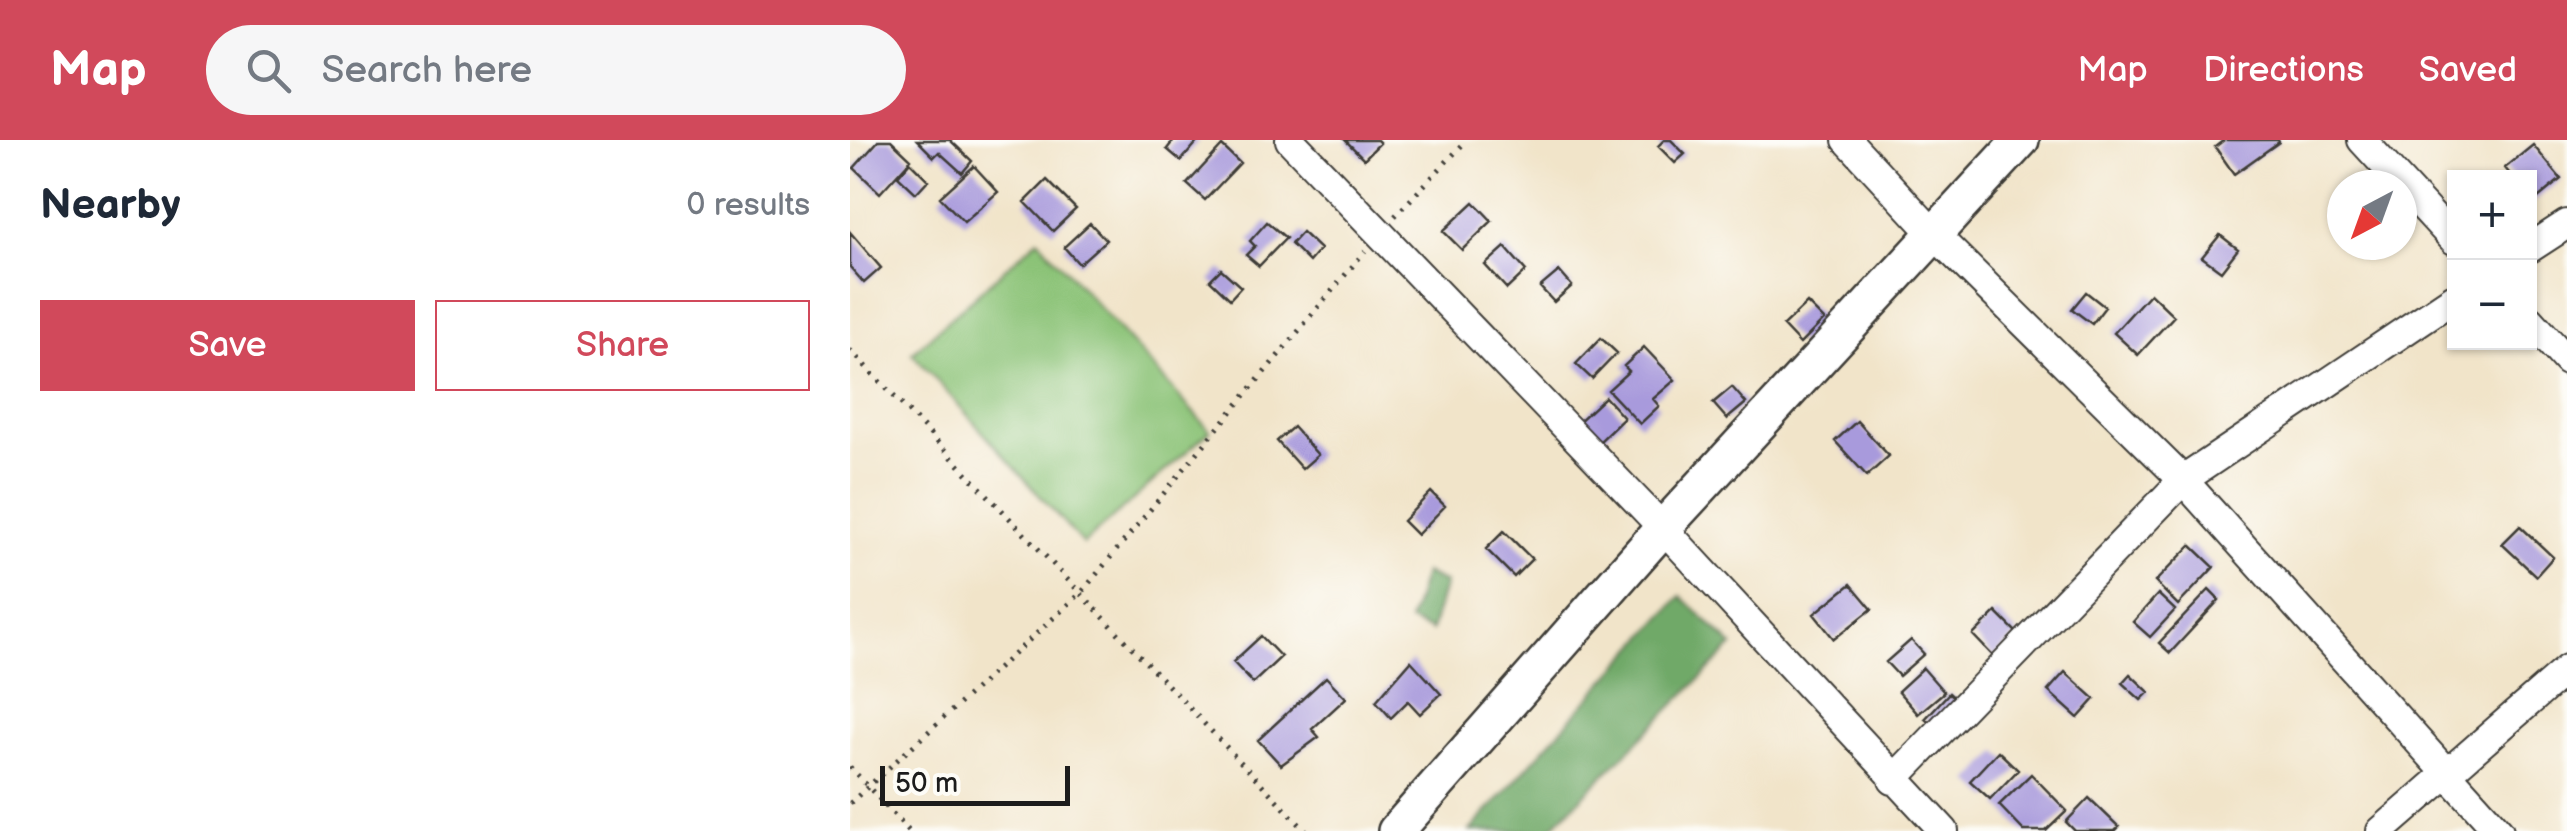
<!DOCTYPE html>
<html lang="en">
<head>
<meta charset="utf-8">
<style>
  :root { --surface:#fff; --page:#f6f6f7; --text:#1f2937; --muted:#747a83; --line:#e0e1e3; --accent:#d1495b }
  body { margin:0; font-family:"Balsamiq Sans",sans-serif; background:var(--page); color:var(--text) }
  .controls { position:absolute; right:30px; top:30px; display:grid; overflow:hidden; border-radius:0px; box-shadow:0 2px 8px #0004 }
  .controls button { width:90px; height:90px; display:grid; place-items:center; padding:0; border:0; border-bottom:2px solid var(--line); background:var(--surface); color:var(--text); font:50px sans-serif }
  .compass { position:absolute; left:1477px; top:30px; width:90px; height:90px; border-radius:50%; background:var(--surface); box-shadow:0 2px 8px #0004; rotate:221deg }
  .scale { position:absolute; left:30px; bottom:25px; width:190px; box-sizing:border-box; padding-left:10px; border:5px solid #1c1c1c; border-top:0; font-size:28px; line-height:35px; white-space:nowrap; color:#1c1c1c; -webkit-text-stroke:8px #fdfcf7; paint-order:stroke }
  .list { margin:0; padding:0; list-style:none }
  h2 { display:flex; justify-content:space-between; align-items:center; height:130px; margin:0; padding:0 40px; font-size:42px }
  h2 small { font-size:32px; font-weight:400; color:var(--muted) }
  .actions { display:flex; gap:20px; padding:30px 40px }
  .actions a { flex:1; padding:22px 0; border:2px solid var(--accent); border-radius:0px; text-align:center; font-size:35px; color:var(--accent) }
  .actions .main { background:var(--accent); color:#fff }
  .icon { flex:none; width:55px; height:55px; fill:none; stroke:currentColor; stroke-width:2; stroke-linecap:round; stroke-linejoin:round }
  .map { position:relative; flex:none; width:1717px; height:691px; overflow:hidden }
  header { display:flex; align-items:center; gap:60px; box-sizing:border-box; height:140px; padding:0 50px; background:var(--accent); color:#fff }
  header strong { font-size:48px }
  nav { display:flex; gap:55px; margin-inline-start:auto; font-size:35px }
  .search { width:700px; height:90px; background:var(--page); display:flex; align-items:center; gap:25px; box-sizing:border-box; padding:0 35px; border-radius:55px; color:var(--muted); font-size:38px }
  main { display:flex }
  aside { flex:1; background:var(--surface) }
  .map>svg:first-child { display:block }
  .green { fill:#8bc377; stroke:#54704a; stroke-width:2.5 }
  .forest { fill:#70a968; stroke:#466242; stroke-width:2.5 }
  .building { fill:#a89adc }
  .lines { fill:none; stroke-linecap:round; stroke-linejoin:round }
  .minor-casing { stroke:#3c3a36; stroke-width:32 }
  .tertiary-casing { stroke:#3c3a36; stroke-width:40 }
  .path { stroke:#3c3a36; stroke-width:5; stroke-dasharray:2.5 8; stroke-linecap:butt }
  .minor { stroke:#fff; stroke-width:28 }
  .tertiary { stroke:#fff; stroke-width:35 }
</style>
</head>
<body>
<header>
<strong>Map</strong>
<div class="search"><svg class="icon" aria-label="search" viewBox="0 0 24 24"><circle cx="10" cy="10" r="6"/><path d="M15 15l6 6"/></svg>Search here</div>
<nav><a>Map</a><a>Directions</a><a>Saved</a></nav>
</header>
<main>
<aside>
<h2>Nearby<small>0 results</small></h2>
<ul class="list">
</ul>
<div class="actions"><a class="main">Save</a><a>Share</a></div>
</aside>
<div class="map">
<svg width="1717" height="691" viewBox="0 0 1717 691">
  <rect width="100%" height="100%" fill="#fdfcf7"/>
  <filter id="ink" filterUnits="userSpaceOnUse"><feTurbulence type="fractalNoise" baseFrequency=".01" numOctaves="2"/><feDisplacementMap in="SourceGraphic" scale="20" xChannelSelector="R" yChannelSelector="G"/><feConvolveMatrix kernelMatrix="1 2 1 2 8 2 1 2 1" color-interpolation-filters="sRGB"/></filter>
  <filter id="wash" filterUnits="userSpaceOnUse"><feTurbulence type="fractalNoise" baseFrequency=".0048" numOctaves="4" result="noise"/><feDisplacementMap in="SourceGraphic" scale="40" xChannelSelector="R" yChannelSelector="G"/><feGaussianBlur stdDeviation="2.25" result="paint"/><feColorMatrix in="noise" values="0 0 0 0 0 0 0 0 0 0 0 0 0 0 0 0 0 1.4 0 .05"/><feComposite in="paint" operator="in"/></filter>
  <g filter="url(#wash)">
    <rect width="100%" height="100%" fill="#f1e4c9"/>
    <!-- green -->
    <path class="green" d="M188,99L360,291L233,404L62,213Z"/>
    <!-- forest -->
    <path class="forest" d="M574,433L595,443L581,491L559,482Z
      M831,456L883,506L698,691H620Z"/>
    <g id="blocks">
      <!-- building -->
      <path class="building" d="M29,0H41L61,19L30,53L4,28Z
        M67,0H100L122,21L112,33L89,12L84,17Z
        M324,0H349L331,21L317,9Z
        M495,0H527L530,3L514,19Z
        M814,0H821L835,14L825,23L808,6Z
        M1374,0H1428L1429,2L1384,34L1365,7Z
        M1683,5L1711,39L1683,62L1680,38H1663L1655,28Z
        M372,6L390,23L355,60L337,44Z
        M60,22L78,40L66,53L48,36Z
        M124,26L148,52L114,82L90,57Z
        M197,40L226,69L203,91L175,62Z
        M624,62L642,81L612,110L593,91Z
        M417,82L436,98L409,126L396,115L405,106L400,101Z
        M240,83L256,100L229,124L214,107Z
        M0,92L31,128L14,143L0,127Z
        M452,92L470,109L459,122L441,104Z
        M1370,95L1388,109L1371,131L1352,117Z
        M655,107L676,131L657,149L635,125Z
        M371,129L391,147L380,159L360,140Z
        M709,131L722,146L704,162L690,147Z
        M1236,152L1255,167L1242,184L1222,169Z
        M1300,153L1324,176L1288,215L1264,193Z
        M957,163L974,180L950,204L933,186Z
        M751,198L767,213L742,239L726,224Z
        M794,207L825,240L803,259L809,266L790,284L758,250L779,231L774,226Z
        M882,247L896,263L877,279L863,263Z
        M755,257L774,278L746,305L726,284Z
        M1007,281L1039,316L1017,336L985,301Z
        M443,287L468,315L452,329L427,301Z
        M581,352L595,366L567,395L553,381Z
        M1670,386L1703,417L1686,436L1652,404Z
        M654,391L682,419L664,437L636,409Z
        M1341,405L1364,427L1328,465L1305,442Z
        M1001,444L1022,469L984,499L964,474Z
        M1359,450L1369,460L1320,513L1309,503Z
        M1308,454L1325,470L1300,497L1283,482Z
        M1146,472L1168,494L1144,517L1123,495Z
        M411,496L431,517L403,543L383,522Z
        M1061,500L1074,514L1049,536L1036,522Z
        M561,521L591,554L570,574L558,561L541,578L526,561Z
        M1073,528L1094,552L1068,574L1048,551Z
        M1215,532L1245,559L1228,578L1198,551Z
        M1280,534L1299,552L1291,560L1272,543Z
        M476,537L496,558L462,589L469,597L431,625L408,600Z
        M1099,553L1111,564L1087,590L1075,579Z
        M1148,611L1168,630L1140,659L1120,641Z
        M1181,634L1217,671L1196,691H1174L1149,665Z
        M1239,658L1269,687L1265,691H1225L1216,682Z"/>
    </g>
  </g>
  <g filter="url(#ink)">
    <use href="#blocks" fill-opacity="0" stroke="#3c3a36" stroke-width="2.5"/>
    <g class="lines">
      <defs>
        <path id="minor" d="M440,0L813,388L1094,691
          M997,0L1084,94L1333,340L1649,691
          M1512,0L1604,100
          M1680,108L1717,84
          M1680,180L1717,221
          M1043,640L1333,340L1604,158
          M1531,691L1717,529"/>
        <path id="tertiary" d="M546,691L813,388L1171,0"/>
      </defs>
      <!-- minor casing -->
      <use href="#minor" class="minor-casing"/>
      <!-- tertiary casing -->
      <use href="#tertiary" class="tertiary-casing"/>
      <!-- path -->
      <path class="path" d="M545,76L617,0
        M0,210L456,691
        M0,627L59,691
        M0,663L231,453L515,111"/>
      <!-- minor -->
      <use href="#minor" class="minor"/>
      <!-- tertiary -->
      <use href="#tertiary" class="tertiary"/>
    </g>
  </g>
</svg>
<div class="controls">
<button>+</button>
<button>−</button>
</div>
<svg class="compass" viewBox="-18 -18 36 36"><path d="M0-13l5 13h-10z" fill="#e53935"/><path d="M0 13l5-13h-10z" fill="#747a83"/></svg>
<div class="scale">50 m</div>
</div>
</main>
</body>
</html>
